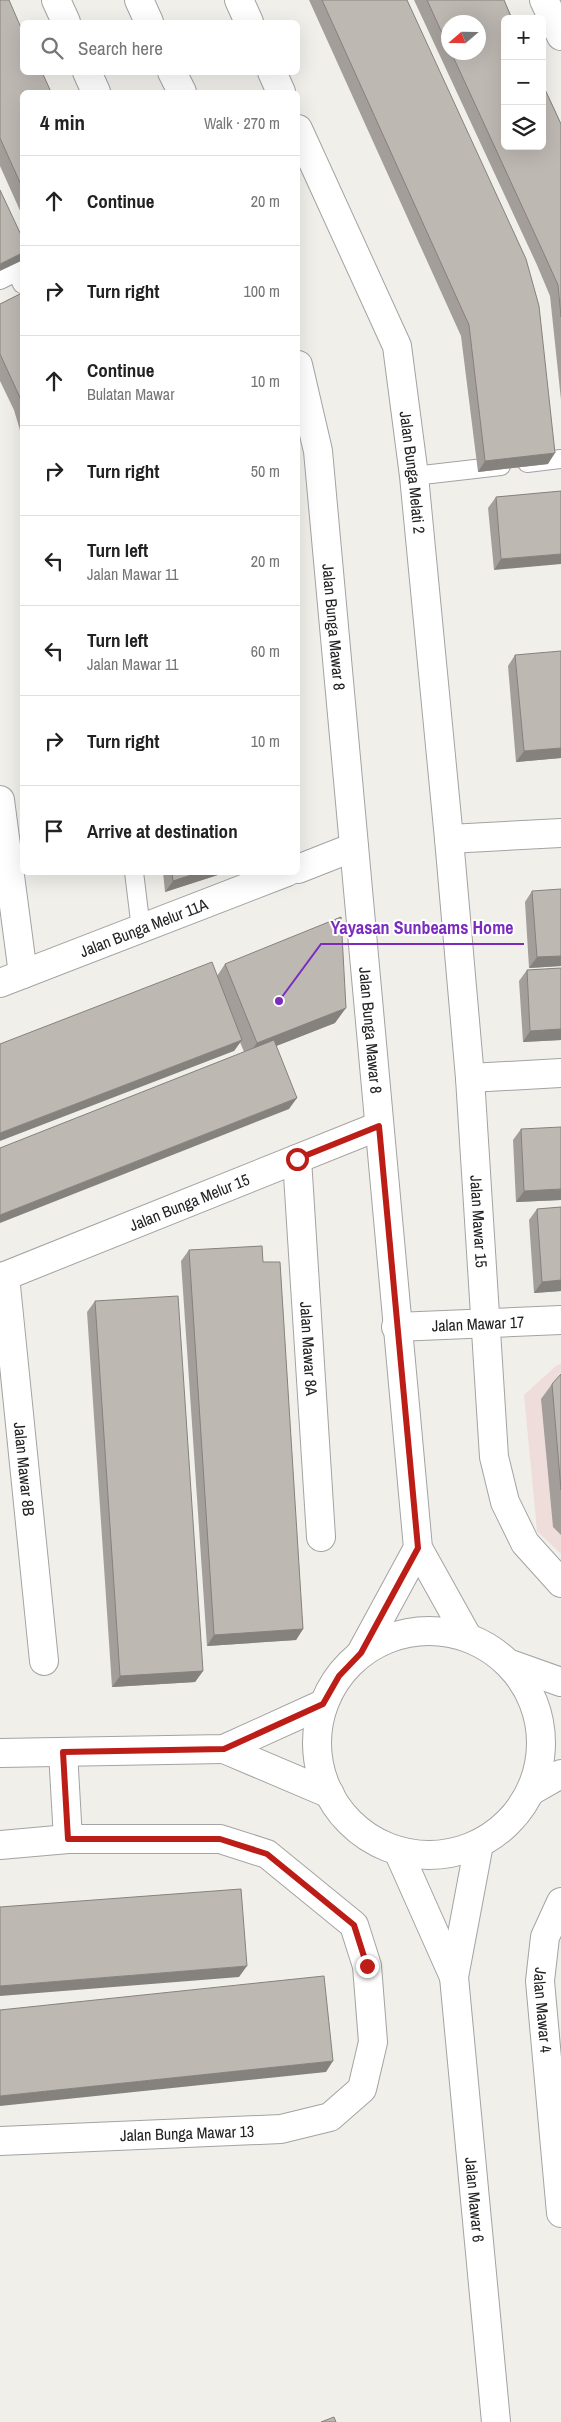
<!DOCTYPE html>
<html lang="en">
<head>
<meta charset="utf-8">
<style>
  :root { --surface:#fff; --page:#f6f6f6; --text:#222; --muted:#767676; --line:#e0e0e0 }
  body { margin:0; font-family:"Archivo Narrow",sans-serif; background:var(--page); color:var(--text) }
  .controls { position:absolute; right:15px; top:15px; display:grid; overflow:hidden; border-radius:8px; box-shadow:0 5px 20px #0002 }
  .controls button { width:45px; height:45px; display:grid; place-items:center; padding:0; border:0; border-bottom:1px solid var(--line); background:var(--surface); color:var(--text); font:25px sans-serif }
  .compass { position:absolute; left:441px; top:15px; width:45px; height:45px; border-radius:50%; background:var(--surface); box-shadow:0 5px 20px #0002; rotate:250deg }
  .stop { position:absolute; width:15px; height:15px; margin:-11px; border:4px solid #bd1d17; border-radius:50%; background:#fff }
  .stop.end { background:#bd1d17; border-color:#fff; box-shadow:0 1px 5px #0008 }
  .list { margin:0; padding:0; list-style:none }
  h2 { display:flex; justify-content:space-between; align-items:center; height:65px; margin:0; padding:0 20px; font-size:21px }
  h2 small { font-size:16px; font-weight:400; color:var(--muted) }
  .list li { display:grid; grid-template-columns:32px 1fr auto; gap:15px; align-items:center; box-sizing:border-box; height:90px; padding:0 20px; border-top:1px solid var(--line) }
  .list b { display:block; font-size:19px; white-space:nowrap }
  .list p { margin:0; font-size:16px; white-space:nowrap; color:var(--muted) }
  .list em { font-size:16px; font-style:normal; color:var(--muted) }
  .icon { flex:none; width:28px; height:28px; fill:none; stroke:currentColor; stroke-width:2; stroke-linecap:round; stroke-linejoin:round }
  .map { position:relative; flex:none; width:561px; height:2422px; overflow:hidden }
  .search { position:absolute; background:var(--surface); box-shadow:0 5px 20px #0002; left:20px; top:20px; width:280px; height:55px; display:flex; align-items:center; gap:12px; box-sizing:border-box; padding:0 18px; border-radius:8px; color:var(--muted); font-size:19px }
  .panel { position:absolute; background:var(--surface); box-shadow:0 5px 20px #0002; left:20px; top:90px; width:280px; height:785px; border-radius:8px }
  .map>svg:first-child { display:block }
  .commercial { fill:#efdddb }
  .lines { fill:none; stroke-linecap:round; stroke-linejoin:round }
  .service-casing { stroke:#a3a3a3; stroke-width:20 }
  .minor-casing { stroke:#a3a3a3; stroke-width:30 }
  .tertiary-casing { stroke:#a3a3a3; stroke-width:30 }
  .service { stroke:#fff; stroke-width:18 }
  .minor { stroke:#fff; stroke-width:28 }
  .tertiary { stroke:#fff; stroke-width:28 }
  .wall { fill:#a39e9a; fill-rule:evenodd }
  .shaded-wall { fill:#85817d }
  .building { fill:#beb8b3; stroke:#85817d }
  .route { stroke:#bd1d17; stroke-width:6 }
  .labels { text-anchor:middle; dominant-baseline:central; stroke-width:4; stroke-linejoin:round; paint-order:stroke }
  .street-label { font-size:16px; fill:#222; stroke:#fff }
  .leader { fill:none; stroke:#7b2cbf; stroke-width:2 }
  .callout-dot { fill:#7b2cbf; stroke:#fff; stroke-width:2 }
  .callout-label { font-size:18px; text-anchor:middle; font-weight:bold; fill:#7b2cbf; stroke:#fff; stroke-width:4; stroke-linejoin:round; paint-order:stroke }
</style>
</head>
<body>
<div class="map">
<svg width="561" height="2422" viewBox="0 0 561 2422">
  <rect width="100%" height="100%" fill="#f1efea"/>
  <!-- commercial -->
  <path class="commercial" d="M561,1364V1554L537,1531L524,1395L557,1365Z"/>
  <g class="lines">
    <defs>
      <path id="service" d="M0,234L22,284
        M0,280L22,269
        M527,463L561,459
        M414,476L501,466
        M134,872L141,929"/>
      <g id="minor">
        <path d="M56,0L66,22"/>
        <path d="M239,0L249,22"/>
        <path d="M544,0L561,36"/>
        <path d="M87,72L96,92"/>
        <path d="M272,72L281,92"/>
        <path id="s1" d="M298,129L397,346L414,476L449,839L470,1078L494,1457L505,1502L525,1543L561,1583"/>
        <path d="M0,800L23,974"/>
        <path d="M449,839L561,833"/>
        <path d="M298,869L354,847"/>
        <path id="s2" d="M0,983L287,872"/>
        <path d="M470,1078L561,1073"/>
        <path id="s3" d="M297,1159L321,1537"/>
        <path id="s4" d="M5,1276L44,1661"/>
        <path id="s5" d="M0,1278L379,1126"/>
        <path id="s6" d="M396,1327L561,1320"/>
        <path d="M63,1752L68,1839"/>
        <path id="s7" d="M479,1844L454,1977L496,2422"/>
        <path d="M0,1845L68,1839H220L267,1854L354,1925L367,1966L373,2042L362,2089L330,2117L281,2129L0,2141"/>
        <path d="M398,1851L454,1977"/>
        <path id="s8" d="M561,1902L545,1937L540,1981L561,2213"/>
      </g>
      <g id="tertiary">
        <path d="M139,0L149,22"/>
        <path d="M172,72L182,92"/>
        <path id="s9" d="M298,365L318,451L418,1548L467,1636"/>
        <circle cx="429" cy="1743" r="112"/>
        <path d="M361,1653L418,1548"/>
        <path d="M510,1664L561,1682"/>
        <path d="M224,1749L330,1794"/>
        <path d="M0,1753L224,1749L323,1704"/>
        <path d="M531,1791L561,1774"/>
      </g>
    </defs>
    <!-- service casing -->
    <use href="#service" class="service-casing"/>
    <!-- minor casing -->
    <use href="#minor" class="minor-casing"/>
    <!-- tertiary casing -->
    <use href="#tertiary" class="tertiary-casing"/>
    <!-- service -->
    <use href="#service" class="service"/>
    <!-- minor -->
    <use href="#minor" class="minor"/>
    <!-- tertiary -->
    <use href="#tertiary" class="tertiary"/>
  </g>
  <!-- wall -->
  <path class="wall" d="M0,0L22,92V215L0,166Z
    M309,0H407L548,464L478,472L461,336Z
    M414,0H504L561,124V400L550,296L537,265ZM448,22L478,52H448Z
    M22,293V437L14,410L0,381V304Z
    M561,491L494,570L488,508L496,497Z
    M515,655L561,758L516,762L508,666Z
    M163,872H227L165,892Z
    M532,891L561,966L529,968L525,902Z
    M225,964L335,1023L276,1046L289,1109L244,1052L240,1042L234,1051L217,976Z
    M561,968V1040L523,1042L519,981L527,970Z
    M521,1129L561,1200L516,1202L513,1140Z
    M561,1207V1291L534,1293L529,1220L537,1209Z
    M189,1250L263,1262L303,1629L296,1640L207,1646L181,1261Z
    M95,1301L203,1671L195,1682L112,1687L87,1312Z
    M561,1374V1535L553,1527L541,1399L552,1384Z"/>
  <!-- shaded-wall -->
  <path class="shaded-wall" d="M22,253V259L21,261L0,271V264Z
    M555,453L548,464L478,472L485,461Z
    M561,554V564L494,570L501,559Z
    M561,748V758L516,762L524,751Z
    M200,872H227L165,892L173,881Z
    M561,956V966L529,968L537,957Z
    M346,1008L335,1023L246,1058L257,1043Z
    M561,1029V1040L523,1042L530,1031Z
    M242,1040L234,1051L0,1141V1133Z
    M297,1098L289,1109L0,1223V1215Z
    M561,1189V1200L516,1202L524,1191Z
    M561,1280V1291L534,1293L542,1282Z
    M303,1629L296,1640L207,1646L214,1635Z
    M203,1671L195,1682L112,1687L120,1676Z
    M247,1966L239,1977L0,1996V1986Z
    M333,2061L326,2072L0,2106V2096Z"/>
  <!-- building -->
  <path class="building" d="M0,0H9L22,30V72H42L51,92H22V187L0,138Z
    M322,0H407L526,259L539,306L555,453L485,461L469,325Z
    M427,0H504L512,19H505V146H542V83L561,124V317L558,285L544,254L451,52H478V22H448V46Z
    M0,190L22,237V253L0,264Z
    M22,293V402L0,354V304Z
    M561,491V554L501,559L496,497Z
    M561,651V748L524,751L515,655Z
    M172,872H200L173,881Z
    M561,889V956L537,957L532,891Z
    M341,917L346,1008L257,1043L225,964Z
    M212,962L242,1040L0,1133V1044Z
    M561,968V1029L530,1031L527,970Z
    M274,1040L297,1098L0,1215V1148Z
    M561,1127V1189L524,1191L521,1129Z
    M561,1207V1280L542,1282L537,1209Z
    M262,1246L263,1262H280L303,1629L214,1635L189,1250Z
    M178,1296L203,1671L120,1676L95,1301Z
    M561,1374V1490L552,1384Z
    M241,1889L247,1966L0,1986V1907Z
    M324,1976L333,2061L0,2096V2010Z
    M334,2417L336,2422H321Z"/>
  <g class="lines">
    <!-- route -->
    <path class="route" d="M297,1159L379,1126L418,1548L361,1653L339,1676L323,1704L224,1749L63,1752L68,1839H220L267,1854L354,1925L367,1966"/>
  </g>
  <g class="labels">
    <!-- street labels -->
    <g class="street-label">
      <text stroke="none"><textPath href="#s1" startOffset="366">Jalan Bunga Melati 2</textPath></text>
      <text stroke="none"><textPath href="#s9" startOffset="265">Jalan Bunga Mawar 8</textPath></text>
      <text stroke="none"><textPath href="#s2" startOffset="154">Jalan Bunga Melur 11A</textPath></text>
      <text stroke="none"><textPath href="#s9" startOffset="670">Jalan Bunga Mawar 8</textPath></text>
      <text stroke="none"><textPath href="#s5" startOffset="204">Jalan Bunga Melur 15</textPath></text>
      <text stroke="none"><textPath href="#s1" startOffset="1118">Jalan Mawar 15</textPath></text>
      <text stroke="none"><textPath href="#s6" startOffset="82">Jalan Mawar 17</textPath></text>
      <text stroke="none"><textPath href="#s3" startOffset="190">Jalan Mawar 8A</textPath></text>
      <text stroke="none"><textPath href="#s4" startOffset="194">Jalan Mawar 8B</textPath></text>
      <text stroke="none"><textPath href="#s8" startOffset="112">Jalan Mawar 4</textPath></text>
      <text transform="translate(187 2133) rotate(-2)">Jalan Bunga Mawar 13</text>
      <text stroke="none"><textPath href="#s7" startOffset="359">Jalan Mawar 6</textPath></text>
    </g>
  </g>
  <!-- callouts -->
  <path class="leader" d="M279 1001L321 944H524"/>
  <circle class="callout-dot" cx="279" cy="1001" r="5"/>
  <g class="callout-label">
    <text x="422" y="934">Yayasan Sunbeams Home</text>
  </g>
</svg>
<div class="controls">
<button>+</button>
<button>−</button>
<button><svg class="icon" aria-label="layers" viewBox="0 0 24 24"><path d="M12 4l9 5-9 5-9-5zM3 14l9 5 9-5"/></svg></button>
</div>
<svg class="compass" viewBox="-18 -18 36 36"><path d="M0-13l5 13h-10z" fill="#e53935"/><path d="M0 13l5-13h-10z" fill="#767676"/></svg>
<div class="stop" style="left:297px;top:1159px"></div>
<div class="stop end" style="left:367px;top:1966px"></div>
<div class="search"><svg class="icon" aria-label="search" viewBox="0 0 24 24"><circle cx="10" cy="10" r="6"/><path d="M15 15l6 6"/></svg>Search here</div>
<section class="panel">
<h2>4 min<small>Walk · 270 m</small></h2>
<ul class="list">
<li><svg class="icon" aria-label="ahead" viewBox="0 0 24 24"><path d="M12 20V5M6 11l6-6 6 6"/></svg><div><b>Continue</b></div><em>20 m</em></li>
<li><svg class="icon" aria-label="right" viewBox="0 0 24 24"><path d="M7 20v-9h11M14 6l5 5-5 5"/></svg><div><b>Turn right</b></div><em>100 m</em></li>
<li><svg class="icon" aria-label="ahead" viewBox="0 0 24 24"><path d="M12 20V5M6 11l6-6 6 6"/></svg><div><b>Continue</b><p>Bulatan Mawar</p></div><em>10 m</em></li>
<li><svg class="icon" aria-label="right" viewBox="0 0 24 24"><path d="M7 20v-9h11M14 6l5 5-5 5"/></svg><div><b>Turn right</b></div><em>50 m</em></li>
<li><svg class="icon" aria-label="left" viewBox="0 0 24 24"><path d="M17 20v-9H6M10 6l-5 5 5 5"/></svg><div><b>Turn left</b><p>Jalan Mawar 11</p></div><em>20 m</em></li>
<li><svg class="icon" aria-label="left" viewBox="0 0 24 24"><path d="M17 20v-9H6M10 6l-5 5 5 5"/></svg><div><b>Turn left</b><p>Jalan Mawar 11</p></div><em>60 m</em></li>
<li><svg class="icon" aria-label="right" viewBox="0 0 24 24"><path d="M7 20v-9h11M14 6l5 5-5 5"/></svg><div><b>Turn right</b></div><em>10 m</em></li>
<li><svg class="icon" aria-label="arrive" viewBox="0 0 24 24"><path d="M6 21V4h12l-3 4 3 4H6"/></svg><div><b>Arrive at destination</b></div></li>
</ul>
</section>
</div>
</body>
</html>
